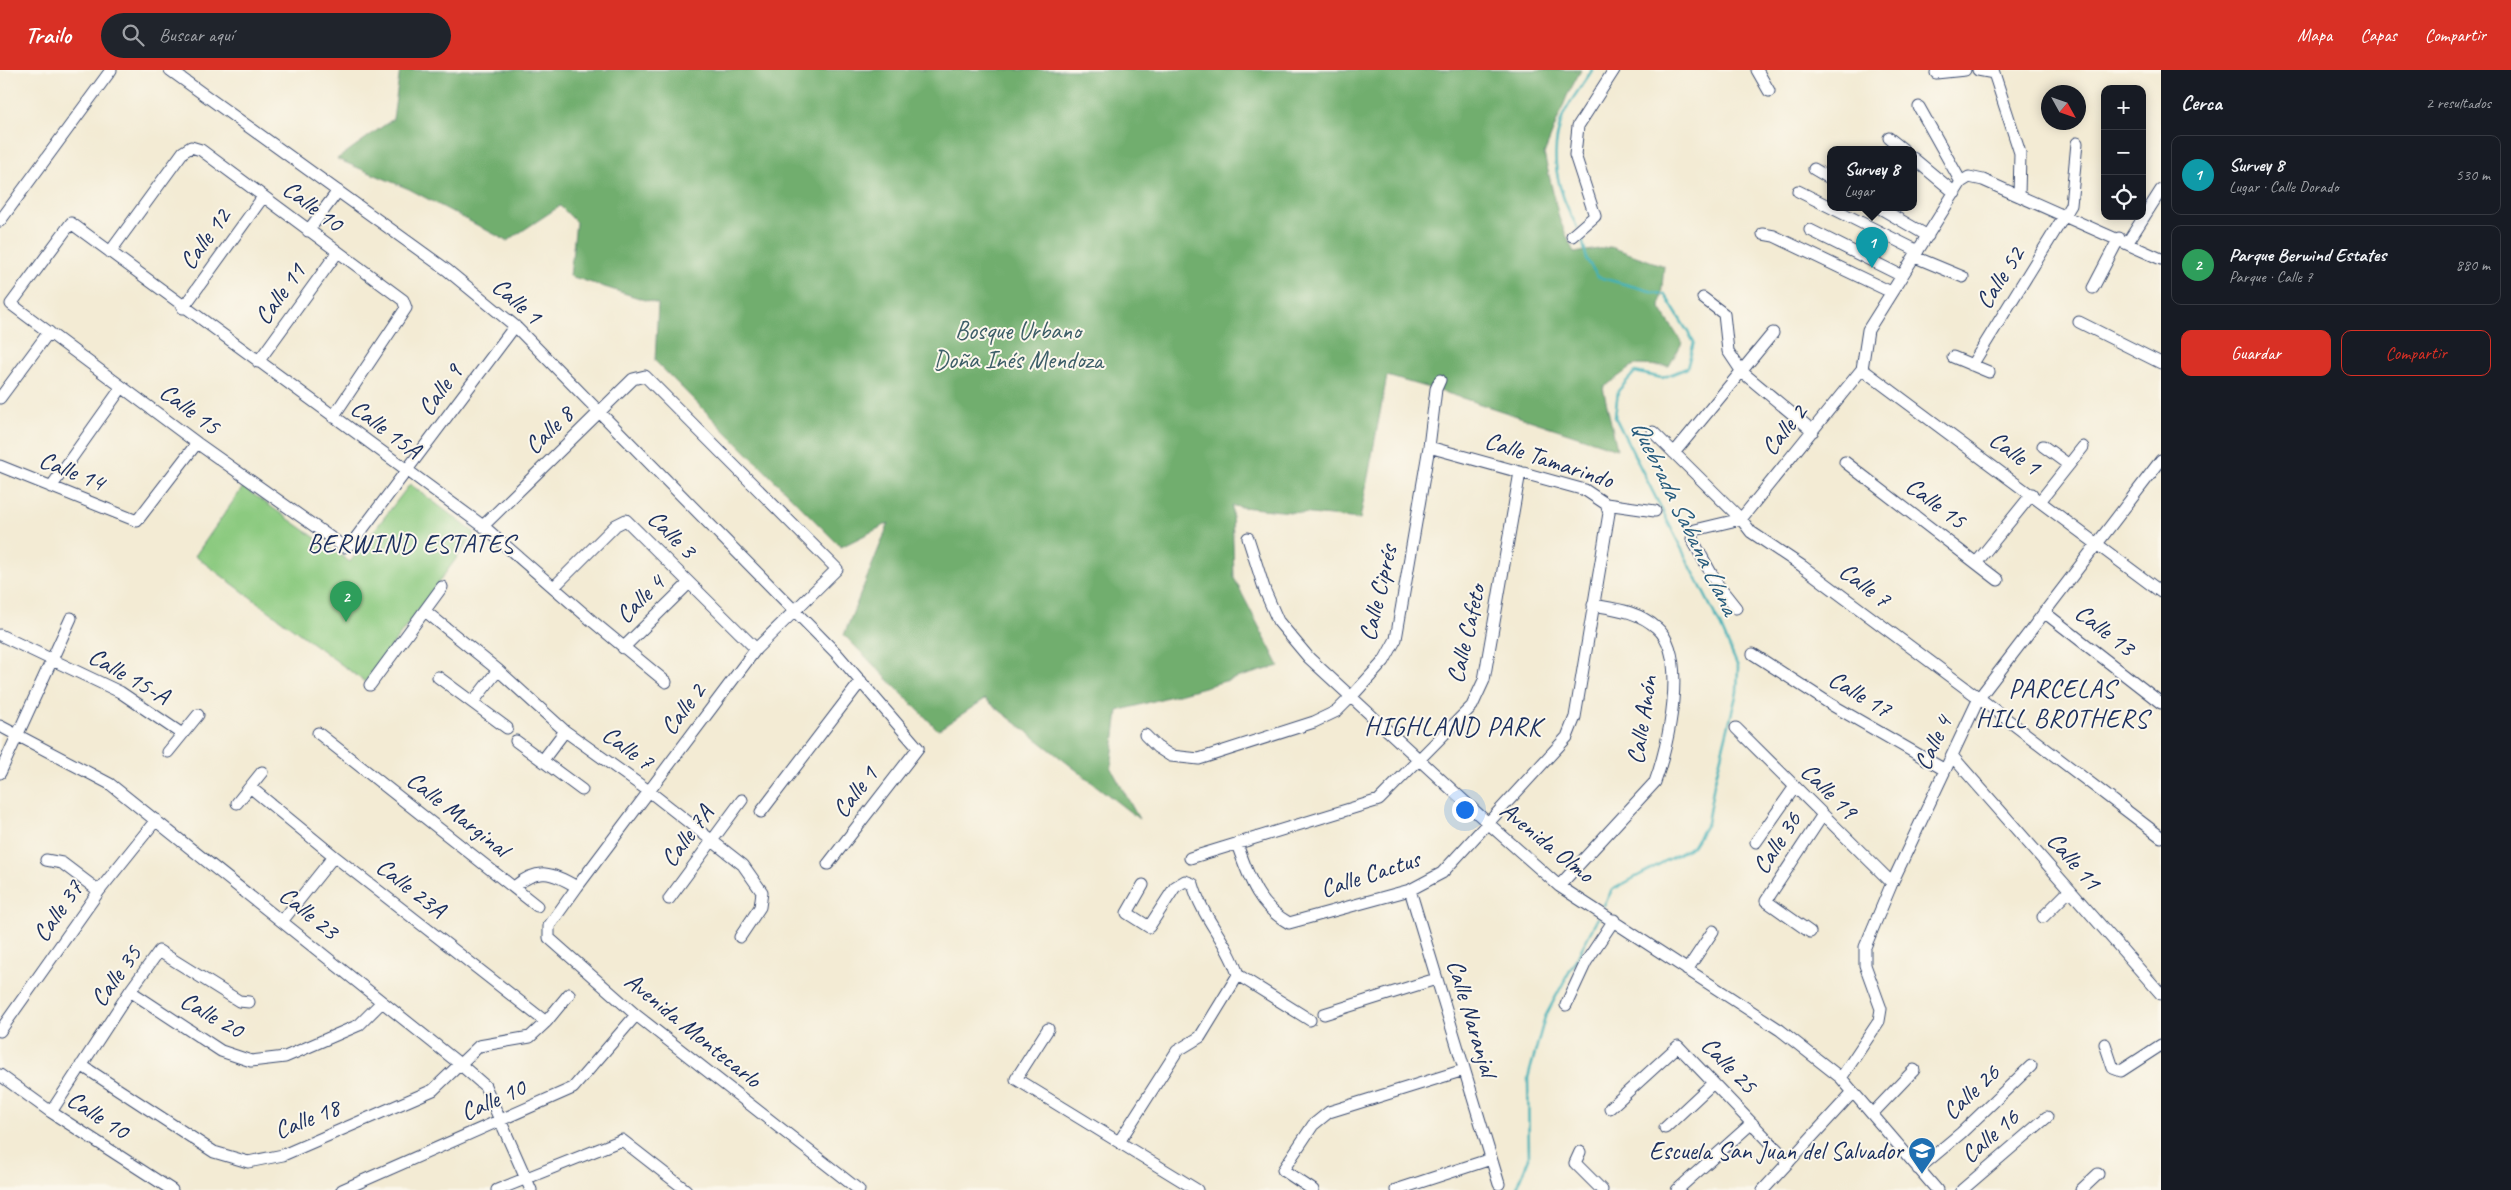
<!DOCTYPE html>
<html lang="es">
<head>
<meta charset="utf-8">
<style>
  :root { --surface:#171b24; --page:#20242c; --text:#f1f3f6; --muted:#9ea1a6; --line:#363941; --accent:#d93025 }
  body { margin:0; font-family:Caveat,sans-serif; background:var(--page); color:var(--text) }
  .controls { position:absolute; right:15px; top:15px; display:grid; overflow:hidden; border-radius:10px; box-shadow:0 2px 12px #0003 }
  .controls button { width:45px; height:45px; display:grid; place-items:center; padding:0; border:0; border-bottom:1px solid var(--line); background:var(--surface); color:var(--text); font:25px sans-serif }
  .compass { position:absolute; left:2041px; top:15px; width:45px; height:45px; border-radius:50%; background:var(--surface); box-shadow:0 2px 12px #0003; rotate:130deg }
  .you { position:absolute; left:1464px; top:739px; width:18px; height:18px; margin:-12px; border:4px solid #fff; border-radius:50%; background:#1a73e8; box-shadow:0 0 0 8px #1a73e833 }
  .badge { display:grid; place-items:center; width:32px; height:32px; border-radius:50%; background:var(--accent); color:#fff; font-size:16px; font-weight:700 }
  .pin { position:absolute; translate:-50% -41px; filter:drop-shadow(0 1px 2px #0008) }
  .pin::after { content:''; position:absolute; top:26px; width:18px; height:15px; background:inherit; clip-path:polygon(0 0,100% 0,50% 100%) }
  .popup { position:absolute; left:1827px; top:76px; width:90px; height:65px; box-sizing:border-box; display:grid; place-content:center; border-radius:10px; background:var(--surface); filter:drop-shadow(0 1px 4px #0005); font-size:16px; white-space:nowrap; color:var(--muted) }
  .popup b { font-size:19px; color:var(--text) }
  .popup::after { content:''; position:absolute; left:50%; top:100%; margin-left:-10px; border:10px solid transparent; border-top-color:var(--surface) }
  .list { margin:0; padding:0; list-style:none }
  h2 { display:flex; justify-content:space-between; align-items:center; height:65px; margin:0; padding:0 20px; font-size:21px }
  h2 small { font-size:16px; font-weight:400; color:var(--muted) }
  .list li { display:grid; grid-template-columns:32px 1fr auto; gap:15px; align-items:center; box-sizing:border-box; height:80px; margin:0 10px 10px; padding:0 10px; border:1px solid var(--line); border-radius:10px }
  .list b { display:block; font-size:19px; white-space:nowrap }
  .list p { margin:0; font-size:16px; white-space:nowrap; color:var(--muted) }
  .list em { font-size:16px; font-style:normal; color:var(--muted) }
  .actions { display:flex; gap:10px; padding:15px 20px }
  .actions a { flex:1; padding:11px 0; border:1px solid var(--accent); border-radius:10px; text-align:center; font-size:18px; color:var(--accent) }
  .actions .main { background:var(--accent); color:#fff }
  .icon { flex:none; width:28px; height:28px; fill:none; stroke:currentColor; stroke-width:2; stroke-linecap:round; stroke-linejoin:round }
  .map { position:relative; flex:none; width:2161px; height:1120px; overflow:hidden }
  header { display:flex; align-items:center; gap:30px; box-sizing:border-box; height:70px; padding:0 25px; background:var(--accent); color:#fff }
  header strong { font-size:24px }
  nav { display:flex; gap:28px; margin-inline-start:auto; font-size:18px }
  .search { width:350px; height:45px; background:var(--page); display:flex; align-items:center; gap:12px; box-sizing:border-box; padding:0 18px; border-radius:28px; color:var(--muted); font-size:19px }
  main { display:flex }
  aside { flex:1; background:var(--surface) }
  .map>svg:first-child { display:block }
  .green { fill:#8cca80; stroke:#547c6f }
  .forest { fill:#71ae6e; stroke:#466e66 }
  .lines { fill:none; stroke-linecap:round; stroke-linejoin:round }
  .stream { stroke:#41b1b8; stroke-width:2.5 }
  .minor-casing { stroke:#3b4b70; stroke-width:13 }
  .minor { stroke:#fff; stroke-width:11 }
  .labels { text-anchor:middle; dominant-baseline:central; stroke-width:4; stroke-linejoin:round; paint-order:stroke }
  .street-label { font-size:25px; fill:#1b2f5e; stroke:#fbf7ec }
  .park-label { font-size:25px; fill:#3d5e68; stroke:#fbf7ec }
  .poi-label { font-size:25px; fill:#1b2f5e; stroke:#fbf7ec; text-anchor:end }
  .water-label { font-size:26px; font-style:italic; fill:#285c7e; stroke:#fbf7ec }
  .neighbourhood-label { font-size:26px; letter-spacing:1px; fill:#1b2f5e; stroke:#fbf7ec }
</style>
</head>
<body>
<header>
<strong>Trailo</strong>
<div class="search"><svg class="icon" aria-label="search" viewBox="0 0 24 24"><circle cx="10" cy="10" r="6"/><path d="M15 15l6 6"/></svg>Buscar aquí</div>
<nav><a>Mapa</a><a>Capas</a><a>Compartir</a></nav>
</header>
<main>
<div class="map">
<svg width="2161" height="1120" viewBox="0 0 2161 1120">
  <rect width="100%" height="100%" fill="#fbf7ec"/>
  <filter id="ink" filterUnits="userSpaceOnUse"><feTurbulence type="fractalNoise" baseFrequency=".02" numOctaves="2"/><feDisplacementMap in="SourceGraphic" scale="10" xChannelSelector="R" yChannelSelector="G"/><feConvolveMatrix kernelMatrix="1 2 1 2 8 2 1 2 1" color-interpolation-filters="sRGB"/></filter>
  <filter id="wash" filterUnits="userSpaceOnUse"><feTurbulence type="fractalNoise" baseFrequency=".0096" numOctaves="4" result="noise"/><feDisplacementMap in="SourceGraphic" scale="20" xChannelSelector="R" yChannelSelector="G"/><feGaussianBlur stdDeviation="1.12" result="paint"/><feColorMatrix in="noise" values="0 0 0 0 0 0 0 0 0 0 0 0 0 0 0 0 0 1.4 0 .05"/><feComposite in="paint" operator="in"/></filter>
  <g filter="url(#wash)">
    <rect width="100%" height="100%" fill="#f3ebd4"/>
    <!-- green -->
    <path class="green" d="M410,414L475,463L365,612L195,486L243,417L350,492Z"/>
    <!-- forest -->
    <path class="forest" d="M400,0H1581L1567,26L1544,84L1559,148L1574,183L1611,177L1664,196L1660,238L1682,273L1669,296L1634,295L1603,318L1617,379L1453,325L1387,306L1360,449L1232,436L1234,508L1279,596L1118,641L1111,698L1139,749L985,629L938,660L844,565L889,453L841,477L655,291L658,234L570,206L576,152L560,136L507,171L409,119L337,89L393,49Z"/>
    <g class="lines">
      <!-- stream -->
      <path class="stream" d="M1577,157C1557,121 1548,85 1563,46C1570,30 1583,15 1592,0
        M1581,164L1587,190L1598,207L1665,225L1694,272L1687,298L1662,308L1635,302L1618,321L1615,347L1720,555L1738,597L1737,622L1714,714L1707,753L1693,776L1612,820L1604,835
        M1516,1120L1529,1088L1528,1008L1545,947L1598,848"/>
    </g>
  </g>
  <g filter="url(#ink)">
    <g class="lines">
      <defs>
        <path id="minor" d="M170,0L447,200L515,256L837,584L918,678L828,794
          M1757,0L1769,21
          M1978,0L1994,3
          M1993,0L2020,83L2019,126
          M1936,3L1965,0
          M1919,37L1961,112
          M1889,68L1903,79
          M1913,88L1955,123
          M1814,99L1831,109
          M1798,121L1918,181
          M1878,137L1928,166
          M0,151L111,0
          M1810,160L1902,206
          M308,161L338,121
          M1763,164L1774,166L1891,222
          M1572,166L1595,146L1575,85L1578,56L1614,0
          M2128,172L2161,120
          M110,182L183,82L191,77L201,80L403,230L406,238L333,347
          M1915,187L1963,207
          M2093,218L2119,168
          M1703,228L1724,244L1728,281L1742,302L1813,361
          M183,238L263,127
          M2079,252L2161,293
          M515,256L352,473L344,477L197,373L11,234L71,153L483,456L591,550L666,612
          M1953,287L1989,302
          M258,292L337,183
          M1972,295L2071,135L2077,73
          M1862,299L1868,260L1961,112L1969,107L1983,110L2161,189
          M1862,299L2161,522
          M0,328L49,262
          M1653,362L1741,449L1751,462L1802,496L1979,628L2161,767
          M2043,376L2069,395
          M1429,377L1585,420L1606,434L1655,441
          M1674,383L1773,263
          M1845,392L1998,510
          M0,396L137,451L197,373
          M51,417L122,317
          M2041,430L2083,377
          M483,456L633,309L645,306L837,499L756,579L577,817L549,856V868L636,945L859,1120
          M1248,468L1265,521L1278,551L1309,588L1489,754L1559,816L1780,960L1841,1008L1937,1120
          M1977,492L2032,424
          M554,517L616,455L626,450L756,579
          M1736,538L1717,514L1692,469L1695,460L1741,449L1862,299
          M425,541L498,600L565,661L650,722L743,795L762,822L760,837L740,867
          M2044,542L2161,633
          M0,565L120,622L182,664
          M623,578L689,513
          M1753,584L1832,635L1945,700
          M438,607L507,658
          M370,615L442,517
          M473,632L498,600
          M0,656L110,714L461,995L485,1016L531,1120
          M1736,658L1892,813
          M318,663L537,836
          M1145,665L1157,677L1171,686L1199,689L1314,652L1337,641L1352,626L1384,591L1396,569L1429,377L1436,319L1440,310
          M516,671L582,720
          M168,682L198,645
          M1953,687L2161,924
          M543,690L565,661
          M0,703L71,548
          M250,717L334,786L546,952
          M237,733L262,702
          M761,742L861,611
          M1756,772L1794,718
          M1237,774C1249,807 1257,835 1289,853L1410,820L1442,803L1567,667L1575,647L1609,443L1606,434
          M1190,788L1379,730L1472,636L1484,610L1520,402
          M46,790L62,793L99,821
          M1559,816L1655,712C1668,677 1689,585 1657,558C1638,541 1616,539 1593,535
          M514,817C538,797 552,802 577,817
          M1410,820L1499,1114
          M669,829L742,730
          M2043,847L2070,820
          M283,850L334,786
          M1810,862L1766,831L1822,746
          M1687,900L1713,861
          M1238,905L1310,950
          M130,921L221,981L251,991L285,987L359,955L382,932
          M1566,935L1586,892L1614,850
          M1324,944L1436,909
          M1048,959L1016,1009L1197,1120
          M0,961L99,821L156,750
          M2105,974L2113,998L2121,1001L2161,975
          M81,995L214,1082L248,1092L283,1085L433,1020L479,976L530,967L546,952L569,924
          M0,1005L51,1042L172,1120
          M1841,1008L1879,951L1881,939L1865,895V877L1892,813L1979,628L2161,390
          M1610,1038L1678,976L1789,1092
          M51,1042L130,921L159,881L239,931L249,932
          M1872,1044L1914,1000
          M1665,1058L1713,1013
          M1119,1072L1177,981L1200,967L1238,905C1228,872 1202,848 1193,814L1185,811L1175,817L1149,857L1127,843L1143,815
          M1580,1082L1575,1093L1602,1120
          M1918,1099L1961,1063L2031,996
          M342,1120L573,1018L636,945
          M497,1120L622,1070L686,1120
          M1313,1120L1283,1100L1313,1055L1329,1042L1464,1000
          M1396,1120L1491,1089
          M1677,1120L1752,1053
          M1763,1120L1853,1022
          M1962,1120L2047,1047
          M2081,1120L2098,1104"/>
      </defs>
      <!-- minor casing -->
      <use href="#minor" class="minor-casing"/>
      <!-- minor -->
      <use href="#minor" class="minor"/>
    </g>
  </g>
  <!-- icons -->
  <defs>
    <symbol id="school-pin" viewBox="-11 -11 22 30"><path d="M0 17L-7.5 6A9.5 9.5 0 1 1 7.5 6Z" fill="#1f6fb2" stroke="#fbf7ec"/><path d="M0-5L7-2L0 1L-7-2ZM-4 1L0 2.5L4 1V4Q0 6-4 4Z" fill="#fff"/></symbol>
  </defs>
  <g fill-rule="evenodd">
    <use href="#school-pin" x="1906" y="1065" width="32" height="43"/>
  </g>
  <g class="labels">
    <!-- street labels -->
    <g class="street-label">
      <text transform="translate(313 136) rotate(37)">Calle 10</text>
      <text transform="translate(205 169) rotate(-54)">Calle 12</text>
      <text transform="translate(2000 208) rotate(-57)">Calle 52</text>
      <text transform="translate(280 224) rotate(-54)">Calle 11</text>
      <text transform="translate(517 231) rotate(41)">Calle 1</text>
      <text transform="translate(440 320) rotate(-54)">Calle 9</text>
      <text transform="translate(190 339) rotate(37)">Calle 15</text>
      <text transform="translate(386 359) rotate(37)">Calle 15A</text>
      <text transform="translate(549 360) rotate(-44)">Calle 8</text>
      <text transform="translate(1784 360) rotate(-51)">Calle 2</text>
      <text transform="translate(2015 383) rotate(36)">Calle 1</text>
      <text transform="translate(1549 390) rotate(18)">Calle Tamarindo</text>
      <text transform="translate(72 401) rotate(22)">Calle 14</text>
      <text transform="translate(1936 433) rotate(37)">Calle 15</text>
      <text transform="translate(672 464) rotate(45)">Calle 3</text>
      <text transform="translate(1865 515) rotate(37)">Calle 7</text>
      <text transform="translate(1378 523) rotate(-77)">Calle Ciprés</text>
      <text transform="translate(640 529) rotate(-45)">Calle 4</text>
      <text transform="translate(2105 560) rotate(38)">Calle 13</text>
      <text transform="translate(1466 564) rotate(-77)">Calle Cafeto</text>
      <text transform="translate(129 606) rotate(30)">Calle 15-A</text>
      <text transform="translate(1860 624) rotate(31)">Calle 17</text>
      <text transform="translate(683 639) rotate(-53)">Calle 2</text>
      <text transform="translate(1642 650) rotate(-81)">Calle Anón</text>
      <text transform="translate(1933 673) rotate(-65)">Calle 4</text>
      <text transform="translate(628 678) rotate(36)">Calle 7</text>
      <text transform="translate(1829 721) rotate(45)">Calle 19</text>
      <text transform="translate(855 722) rotate(-52)">Calle 1</text>
      <text transform="translate(458 744) rotate(38)">Calle Marginal</text>
      <text transform="translate(687 766) rotate(-53)">Calle 7A</text>
      <text transform="translate(1547 772) rotate(39)">Avenida Olmo</text>
      <text transform="translate(1777 773) rotate(-57)">Calle 36</text>
      <text transform="translate(2074 791) rotate(49)">Calle 11</text>
      <text transform="translate(1370 804) rotate(-18)">Calle Cactus</text>
      <text transform="translate(411 818) rotate(38)">Calle 23A</text>
      <text transform="translate(58 841) rotate(-55)">Calle 37</text>
      <text transform="translate(309 843) rotate(39)">Calle 23</text>
      <text transform="translate(116 906) rotate(-54)">Calle 35</text>
      <text transform="translate(212 945) rotate(30)">Calle 20</text>
      <text transform="translate(1472 948) rotate(73)">Calle Naranjal</text>
      <text transform="translate(693 960) rotate(39)">Avenida Montecarlo</text>
      <text transform="translate(1729 995) rotate(46)">Calle 25</text>
      <text transform="translate(1971 1022) rotate(-43)">Calle 26</text>
      <text transform="translate(493 1030) rotate(-24)">Calle 10</text>
      <text transform="translate(98 1045) rotate(33)">Calle 10</text>
      <text transform="translate(307 1049) rotate(-22)">Calle 18</text>
      <text transform="translate(1990 1066) rotate(-41)">Calle 16</text>
    </g>
    <!-- park labels -->
    <g class="park-label">
      <text x="1018" y="261">Bosque Urbano<tspan x="1018" dy="29">Doña Inés Mendoza</tspan></text>
    </g>
    <!-- poi labels -->
    <g class="poi-label">
      <text x="1903" y="1081">Escuela San Juan del Salvador</text>
    </g>
    <!-- water labels -->
    <g class="water-label">
      <text transform="translate(1685 447) rotate(64)">Quebrada Sabana Llana</text>
    </g>
    <!-- neighbourhood labels -->
    <g class="neighbourhood-label">
      <text x="411" y="473">BERWIND ESTATES</text>
      <text x="2062" y="618">PARCELAS<tspan x="2062" dy="30">HILL BROTHERS</tspan></text>
      <text x="1453" y="656">HIGHLAND PARK</text>
    </g>
  </g>
</svg>
<div class="controls">
<button>+</button>
<button>−</button>
<button><svg class="icon" aria-label="locate" viewBox="0 0 24 24"><circle cx="12" cy="12" r="6"/><path d="M12 2v4M12 18v4M2 12h4M18 12h4"/></svg></button>
</div>
<svg class="compass" viewBox="-18 -18 36 36"><path d="M0-13l5 13h-10z" fill="#e53935"/><path d="M0 13l5-13h-10z" fill="#9ea1a6"/></svg>
<div class="you"></div>
<div class="pin badge" style="left:1872px;top:198px;background:#0f9aa8">1</div>
<div class="popup"><b>Survey 8</b>Lugar</div>
<div class="pin badge" style="left:346px;top:552px;background:#2e9e5b">2</div>
</div>
<aside>
<h2>Cerca<small>2 resultados</small></h2>
<ul class="list">
<li><span class="badge" style="background:#0f9aa8">1</span><div><b>Survey 8</b><p>Lugar · Calle Dorado</p></div><em>530 m</em></li>
<li><span class="badge" style="background:#2e9e5b">2</span><div><b>Parque Berwind Estates</b><p>Parque · Calle 7</p></div><em>880 m</em></li>
</ul>
<div class="actions"><a class="main">Guardar</a><a>Compartir</a></div>
</aside>
</main>
</body>
</html>
